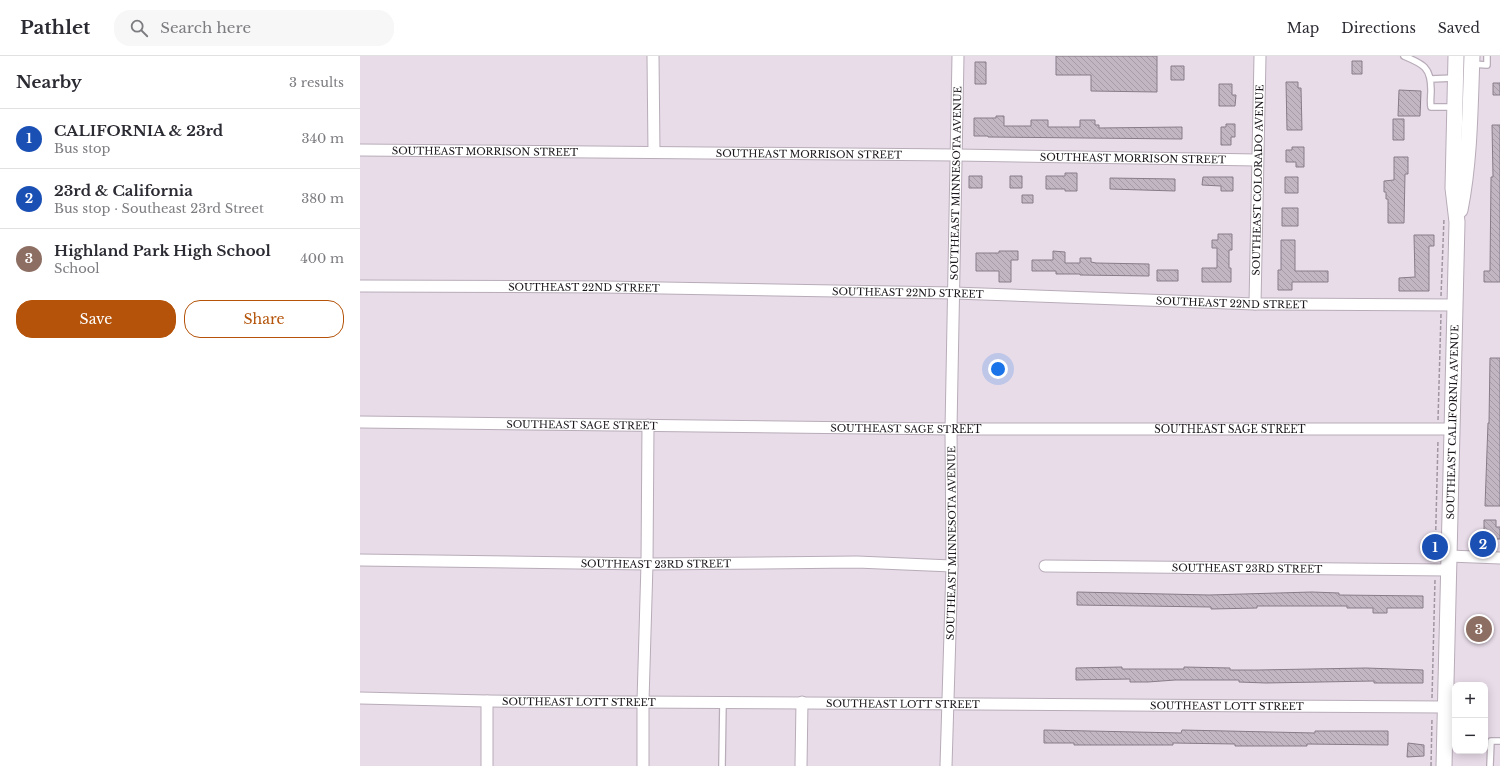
<!DOCTYPE html>
<html lang="en">
<head>
<meta charset="utf-8">
<style>
  :root { --surface:#fff; --page:#f7f7f7; --text:#2b2b33; --muted:#7c7c81; --line:#e1e1e2; --accent:#b45309 }
  body { margin:0; font-family:"Libre Baskerville",serif; background:var(--page); color:var(--text) }
  .controls { position:absolute; right:12px; bottom:12px; display:grid; overflow:hidden; border-radius:8px; box-shadow:0 2px 10px #0003 }
  .controls button { width:36px; height:36px; display:grid; place-items:center; padding:0; border:0; border-bottom:1px solid var(--line); background:var(--surface); color:var(--text); font:20px sans-serif }
  .you { position:absolute; left:638px; top:313px; width:14px; height:14px; margin:-10px; border:3px solid #fff; border-radius:50%; background:#1a73e8; box-shadow:0 0 0 6px #1a73e833 }
  .badge { display:grid; place-items:center; width:26px; height:26px; border-radius:50%; background:var(--accent); color:#fff; font-size:13px; font-weight:700 }
  .pin { position:absolute; translate:-50% -50%; border:2px solid #fff; box-shadow:0 1px 4px #0006 }
  .list { margin:0; padding:0; list-style:none }
  h2 { display:flex; justify-content:space-between; align-items:center; height:52px; margin:0; padding:0 16px; font-size:17px }
  h2 small { font-size:13px; font-weight:400; color:var(--muted) }
  .list li { display:grid; grid-template-columns:26px 1fr auto; gap:12px; align-items:center; box-sizing:border-box; height:60px; padding:0 16px; border-top:1px solid var(--line) }
  .list b { display:block; font-size:15px; white-space:nowrap }
  .list p { margin:0; font-size:13px; white-space:nowrap; color:var(--muted) }
  .list em { font-size:13px; font-style:normal; color:var(--muted) }
  .actions { display:flex; gap:8px; padding:12px 16px }
  .actions a { flex:1; padding:9px 0; border:1px solid var(--accent); border-radius:16px; text-align:center; font-size:14px; color:var(--accent) }
  .actions .main { background:var(--accent); color:#fff }
  .icon { flex:none; width:22px; height:22px; fill:none; stroke:currentColor; stroke-width:2; stroke-linecap:round; stroke-linejoin:round }
  .map { position:relative; flex:none; width:1140px; height:710px; overflow:hidden }
  header { display:flex; align-items:center; gap:24px; box-sizing:border-box; height:56px; padding:0 20px; background:var(--surface); border-bottom:1px solid var(--line) }
  header strong { font-size:19px }
  nav { display:flex; gap:22px; margin-inline-start:auto; font-size:14px }
  .search { width:280px; height:36px; background:var(--page); display:flex; align-items:center; gap:10px; box-sizing:border-box; padding:0 14px; border-radius:16px; color:var(--muted); font-size:15px }
  main { display:flex }
  aside { flex:1; background:var(--surface) }
  .map>svg:first-child { display:block }
  .building { fill:url(#building-back-hatch); stroke:#877c88 }
  .lines { fill:none; stroke-linecap:round; stroke-linejoin:round }
  .service-casing { stroke:#b8acb9; stroke-width:8 }
  .minor-casing { stroke:#b8acb9; stroke-width:13 }
  .secondary-casing { stroke:#b8acb9; stroke-width:17 }
  .path { stroke:#a096a1; stroke-width:1.5; stroke-dasharray:4 2; stroke-linecap:butt }
  .service { stroke:#fff; stroke-width:5.5 }
  .minor { stroke:#fff; stroke-width:11 }
  .secondary { stroke:#fff; stroke-width:15 }
  .labels { text-anchor:middle; dominant-baseline:central; stroke-width:3.5; stroke-linejoin:round; paint-order:stroke }
  .street-label { font-size:10px; fill:#1b161b; stroke:#e8dce9 }
</style>
</head>
<body>
<header>
<strong>Pathlet</strong>
<div class="search"><svg class="icon" aria-label="search" viewBox="0 0 24 24"><circle cx="10" cy="10" r="6"/><path d="M15 15l6 6"/></svg>Search here</div>
<nav><a>Map</a><a>Directions</a><a>Saved</a></nav>
</header>
<main>
<aside>
<h2>Nearby<small>3 results</small></h2>
<ul class="list">
<li><span class="badge" style="background:#1a4fb4">1</span><div><b>CALIFORNIA &amp; 23rd</b><p>Bus stop</p></div><em>340 m</em></li>
<li><span class="badge" style="background:#1a4fb4">2</span><div><b>23rd &amp; California</b><p>Bus stop · Southeast 23rd Street</p></div><em>380 m</em></li>
<li><span class="badge" style="background:#8d6e63">3</span><div><b>Highland Park High School</b><p>School</p></div><em>400 m</em></li>
</ul>
<div class="actions"><a class="main">Save</a><a>Share</a></div>
</aside>
<div class="map">
<svg width="1140" height="710" viewBox="0 0 1140 710">
  <defs>
    <pattern id="building-back-hatch" width="6" height="6" patternUnits="userSpaceOnUse"><rect width="6" height="6" fill="#c2b6c3"/><path d="M-1 5l2 2M0 0l6 6M5-1l2 2" fill="none" stroke="#a69ca7"/></pattern>
  </defs>
  <rect width="100%" height="100%" fill="#e8dce9"/>
  <!-- building -->
  <path class="building" d="M696,0H797V36L731,35V19H696Z
    M992,5H1002V18H992Z
    M615,6H626V28H615Z
    M811,10H824V24H811Z
    M926,26H938V32H941L942,74H927Z
    M1133,27H1140V39H1133Z
    M859,28H872V39H876L875,50H859Z
    M1039,34L1061,35L1060,60H1038Z
    M636,60H644V70H671V64H688V71H720V64H735V69H739V72L822,71V83L628,81V80H614V62H636Z
    M1033,63H1044V84H1033Z
    M866,68H875V81H871V89H861V71H866Z
    M1132,69H1140V226H1124V215H1130L1131,121H1133Z
    M932,91H944V111H936V106H926V94H932Z
    M1034,101H1048V118H1045L1044,167H1028V143H1026V136H1024V125L1034,124Z
    M705,117H717V135H705V133H686V120H705Z
    M609,120H622V132H609Z
    M650,120H662V132H650Z
    M843,121H873V135H861V130L842,129Z
    M925,121H938V137H925Z
    M750,122L815,123V135L750,133Z
    M662,139H673V147H662Z
    M922,152H938V170H922Z
    M858,178H872V194H869V212H871V226H842V212H857V192H852V184H858Z
    M1054,179H1074V190H1069V235H1039V222L1055,221Z
    M921,184H935V215H968V226H932V234H918V214H921Z
    M639,195H658V204H651V226H639V215H616V197H639Z
    M693,195L705,196V207H720V202H731V206L736,207L789,208V220L720,219V218H696V215H672V204H693Z
    M797,214H818V225H797Z
    M1130,302H1140V450H1125L1128,367H1129Z
    M1124,464H1136V471H1140V483H1124Z
    M717,536L849,539L952,536L979,537V539L1063,540V552H1027V557H1013V552H987V550H897V552L851,553V551L717,549Z
    M762,611V613H824V611L870,612V614H898L1006,612L1063,614V627H1014V625L906,627L879,626V624H815L788,626H770V623L716,624V612Z
    M684,674L821,677L822,674L955,677V675H1028V689L947,688V690H875V688L813,687V689H714V687H684Z
    M1048,687L1064,689V700L1047,701Z"/>
  <g class="lines">
    <defs>
      <path id="service" d="M1044,0C1063,8 1071,11 1071,34C1071,40 1070,46 1071,51H1094
        M1112,8L1127,9V0
        M1071,23L1094,22
        M362,710L363,646
        M1130,710L1131,685H1140"/>
      <g id="minor">
        <path d="M293,0L294,96"/>
        <path id="s1" d="M0,94L596,99L897,104"/>
        <path id="s2" d="M0,230L244,231L594,237L895,248L1095,249"/>
        <path id="s3" d="M895,248L900,0"/>
        <path id="s4" d="M0,366L591,373H1092"/>
        <path d="M1089,500L1140,502"/>
        <path id="s5" d="M0,504L287,508L497,506L592,510"/>
        <path id="s6" d="M685,510L1088,514"/>
        <path id="s7" d="M0,642L127,645L1085,651"/>
        <path d="M127,710V645"/>
        <path d="M283,710V645L287,508L288,369"/>
        <path d="M441,710L442,646"/>
        <path id="s8" d="M586,710L592,510L591,373L598,0"/>
      </g>
      <g id="secondary">
        <path d="M1100,154C1110,104 1110,51 1112,0"/>
        <path id="s9" d="M1084,710L1097,166L1093,132L1096,0"/>
      </g>
    </defs>
    <!-- service casing -->
    <use href="#service" class="service-casing"/>
    <!-- minor casing -->
    <use href="#minor" class="minor-casing"/>
    <!-- secondary casing -->
    <use href="#secondary" class="secondary-casing"/>
    <!-- path -->
    <path class="path" d="M1081,240L1084,162
      M1078,364L1081,258
      M1075,504L1078,384
      M1072,642L1075,524
      M1071,710L1072,662"/>
    <!-- service -->
    <use href="#service" class="service"/>
    <!-- minor -->
    <use href="#minor" class="minor"/>
    <!-- secondary -->
    <use href="#secondary" class="secondary"/>
  </g>
  <g class="labels">
    <!-- street labels -->
    <g class="street-label">
      <text stroke="none"><textPath href="#s1" startOffset="125">SOUTHEAST MORRISON STREET</textPath></text>
      <text stroke="none"><textPath href="#s1" startOffset="449">SOUTHEAST MORRISON STREET</textPath></text>
      <text stroke="none"><textPath href="#s1" startOffset="773">SOUTHEAST MORRISON STREET</textPath></text>
      <text stroke="none"><textPath href="#s3" startOffset="124">SOUTHEAST COLORADO AVENUE</textPath></text>
      <text stroke="none"><textPath href="#s8" startOffset="583">SOUTHEAST MINNESOTA AVENUE</textPath></text>
      <text stroke="none"><textPath href="#s2" startOffset="224">SOUTHEAST 22ND STREET</textPath></text>
      <text stroke="none"><textPath href="#s2" startOffset="548">SOUTHEAST 22ND STREET</textPath></text>
      <text stroke="none"><textPath href="#s2" startOffset="872">SOUTHEAST 22ND STREET</textPath></text>
      <text stroke="none"><textPath href="#s9" startOffset="344">SOUTHEAST CALIFORNIA AVENUE</textPath></text>
      <text stroke="none"><textPath href="#s4" startOffset="222">SOUTHEAST SAGE STREET</textPath></text>
      <text stroke="none"><textPath href="#s4" startOffset="546">SOUTHEAST SAGE STREET</textPath></text>
      <text stroke="none"><textPath href="#s4" startOffset="870">SOUTHEAST SAGE STREET</textPath></text>
      <text stroke="none"><textPath href="#s8" startOffset="223">SOUTHEAST MINNESOTA AVENUE</textPath></text>
      <text stroke="none"><textPath href="#s5" startOffset="296">SOUTHEAST 23RD STREET</textPath></text>
      <text stroke="none"><textPath href="#s6" startOffset="202">SOUTHEAST 23RD STREET</textPath></text>
      <text stroke="none"><textPath href="#s7" startOffset="219">SOUTHEAST LOTT STREET</textPath></text>
      <text stroke="none"><textPath href="#s7" startOffset="543">SOUTHEAST LOTT STREET</textPath></text>
      <text stroke="none"><textPath href="#s7" startOffset="867">SOUTHEAST LOTT STREET</textPath></text>
    </g>
  </g>
</svg>
<div class="controls">
<button>+</button>
<button>−</button>
</div>
<div class="you"></div>
<div class="pin badge" style="left:1075px;top:491px;background:#1a4fb4">1</div>
<div class="pin badge" style="left:1123px;top:488px;background:#1a4fb4">2</div>
<div class="pin badge" style="left:1119px;top:573px;background:#8d6e63">3</div>
</div>
</main>
</body>
</html>
